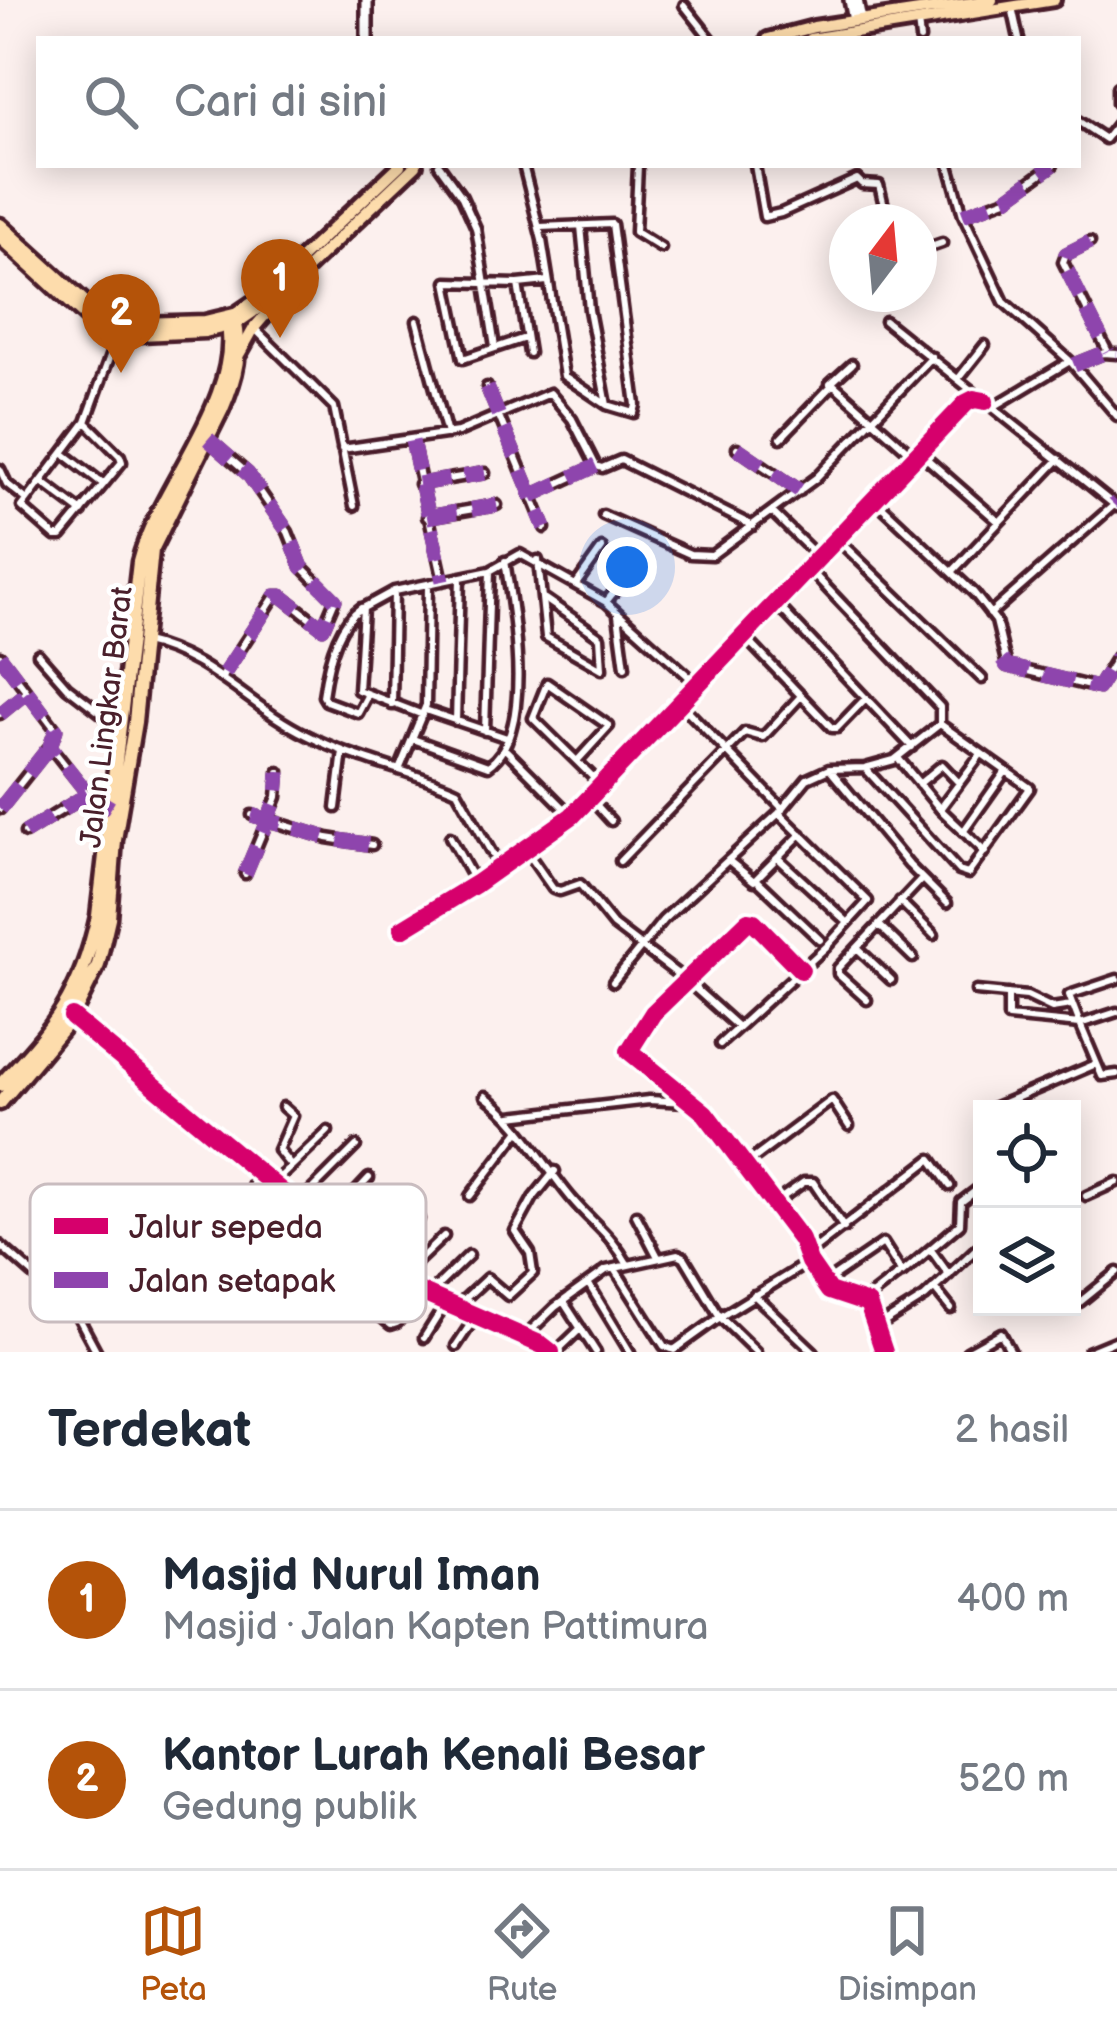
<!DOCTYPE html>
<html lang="id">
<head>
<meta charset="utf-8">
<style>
  :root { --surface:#fff; --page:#f6f6f7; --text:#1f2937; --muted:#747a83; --line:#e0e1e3; --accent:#b45309 }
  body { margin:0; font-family:"Balsamiq Sans",sans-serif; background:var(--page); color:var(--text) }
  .controls { position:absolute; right:36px; bottom:36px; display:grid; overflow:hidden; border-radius:0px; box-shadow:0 6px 30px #0003 }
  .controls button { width:108px; height:108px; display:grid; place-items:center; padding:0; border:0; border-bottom:3px solid var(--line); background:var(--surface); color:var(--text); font:60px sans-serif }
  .compass { position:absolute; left:829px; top:204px; width:108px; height:108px; border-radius:50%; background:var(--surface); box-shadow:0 6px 30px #0003; rotate:16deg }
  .you { position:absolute; left:627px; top:567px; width:42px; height:42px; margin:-30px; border:9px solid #fff; border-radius:50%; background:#1a73e8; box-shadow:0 0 0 18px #1a73e833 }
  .badge { display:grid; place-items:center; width:78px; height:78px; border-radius:50%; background:var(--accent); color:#fff; font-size:39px; font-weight:700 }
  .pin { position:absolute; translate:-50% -99px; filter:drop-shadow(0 3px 6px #0008) }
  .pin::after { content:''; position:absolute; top:63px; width:42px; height:36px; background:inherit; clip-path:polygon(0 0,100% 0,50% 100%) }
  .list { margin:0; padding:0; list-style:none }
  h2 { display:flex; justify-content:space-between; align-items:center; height:156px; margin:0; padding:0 48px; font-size:51px }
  h2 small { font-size:39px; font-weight:400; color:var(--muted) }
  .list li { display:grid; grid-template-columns:78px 1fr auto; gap:36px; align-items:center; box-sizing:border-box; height:180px; padding:0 48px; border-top:3px solid var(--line) }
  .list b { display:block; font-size:45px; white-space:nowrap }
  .list p { margin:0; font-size:39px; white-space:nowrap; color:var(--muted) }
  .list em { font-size:39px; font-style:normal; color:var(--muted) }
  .icon { flex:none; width:66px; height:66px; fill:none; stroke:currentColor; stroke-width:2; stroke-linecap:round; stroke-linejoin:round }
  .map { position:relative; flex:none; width:1117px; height:1352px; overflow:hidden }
  .search { position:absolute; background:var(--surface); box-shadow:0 6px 30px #0003; left:36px; right:36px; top:36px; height:132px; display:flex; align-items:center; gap:30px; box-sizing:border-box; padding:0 42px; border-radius:0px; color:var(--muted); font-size:45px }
  .sheet { height:516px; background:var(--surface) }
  nav { display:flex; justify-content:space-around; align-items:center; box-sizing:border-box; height:168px; border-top:3px solid var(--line); background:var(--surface); font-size:33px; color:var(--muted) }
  nav a { display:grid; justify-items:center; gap:6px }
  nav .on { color:var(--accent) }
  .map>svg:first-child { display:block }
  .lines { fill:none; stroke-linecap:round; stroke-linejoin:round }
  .street-casing { stroke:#4a1f2b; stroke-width:15 }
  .secondary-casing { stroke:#4a1f2b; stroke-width:18 }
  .primary-casing { stroke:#4a1f2b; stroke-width:20 }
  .highway-casing { stroke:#4a1f2b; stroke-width:21 }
  .street { stroke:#fff; stroke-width:6 }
  .secondary { stroke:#fff; stroke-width:9 }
  .primary { stroke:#fddcac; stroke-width:10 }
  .highway { stroke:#fddcac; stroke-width:12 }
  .quiet { stroke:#8e44ad; stroke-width:15; stroke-dasharray:30 15; stroke-linecap:butt }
  .cycleway-casing { stroke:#fff; stroke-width:26 }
  .cycleway { stroke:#d6006c; stroke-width:18 }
  .labels { text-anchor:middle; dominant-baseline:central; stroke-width:9; stroke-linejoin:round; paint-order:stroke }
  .street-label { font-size:30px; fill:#4a1f2b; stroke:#fff }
  .key { fill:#fff; stroke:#c9bcbf; stroke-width:3 }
  .key-label { font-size:33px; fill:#4a1f2b }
</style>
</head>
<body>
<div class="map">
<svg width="1117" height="1352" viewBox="0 0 1117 1352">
  <rect width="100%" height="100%" fill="#fcf0ee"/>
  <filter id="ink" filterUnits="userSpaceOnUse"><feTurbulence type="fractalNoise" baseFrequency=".00833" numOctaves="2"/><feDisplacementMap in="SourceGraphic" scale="24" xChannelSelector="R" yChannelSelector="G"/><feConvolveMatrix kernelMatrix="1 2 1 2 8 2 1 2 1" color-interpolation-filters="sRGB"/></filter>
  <g filter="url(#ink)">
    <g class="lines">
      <defs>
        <path id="street" d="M684,5L711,39
          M1012,7L1019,39
          M918,22L920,39
          M1117,87V103
          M1078,121L1105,139L1117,124
          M439,165L462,197L476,228L495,347
          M523,165L542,240L564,376L607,405L634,413L636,405L612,224L540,227
          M638,165L635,232L661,248
          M755,165L764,217L781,213L857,179L862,184L879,185L888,222
          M949,165L963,215L1004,302L1070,361L1117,416
          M963,215L1006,199L1053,165
          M581,226L589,310L607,405
          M1090,242L1066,254L1063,262L1108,352
          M919,251L942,243
          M518,284L529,353
          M417,321L447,434
          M885,321L1117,507
          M254,328L334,407L354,506
          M525,338L463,359L447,282L518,284L547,281
          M1074,365L1104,353L1117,354
          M958,379L985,345
          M830,384L852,364
          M487,387L545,528
          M995,406L1070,361
          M86,422L120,456L122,462L61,536H55L22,507L86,422L119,331
          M781,438L833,384L915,457
          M208,439L248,474L288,532L302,567L335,600L323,628L282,596H275L222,677
          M412,441L443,581
          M737,448L800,491
          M342,449L458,432L550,393L572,419L596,466
          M919,452L999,522
          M63,453L103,484
          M0,469L7,484L26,499
          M42,482L82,512
          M419,484L485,473
          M531,496L596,466L602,468L621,460L753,526
          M875,500L974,593L996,621L1007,666L1098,688L1117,657
          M772,512L818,557
          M603,515L690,554L712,555L816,478L932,357
          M427,517L497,505
          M837,539L982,679
          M538,560L546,637L602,669L600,637L545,599
          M808,568L940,707V724
          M952,572L1059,459
          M577,583L602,548
          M606,602L633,568
          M775,602L912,747
          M361,608C336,625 327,667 323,696L326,701L358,713L367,696
          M990,614L1114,505
          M618,615L625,667
          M743,635L832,728H837L866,698
          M141,641C213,657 245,705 309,736C356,760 409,770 457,791L500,868
          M38,654L67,687L119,727
          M0,656L56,730L50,746L88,794L108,806
          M678,701L783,809
          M392,705L394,591
          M425,710L507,738
          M0,714L27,692
          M423,715L358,690L363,608L394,591L490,571L520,554L606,602L696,683
          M456,721L460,578
          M485,731L490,571
          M413,739L488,766C536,733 513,610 505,561
          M504,748L572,816
          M898,758L940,809L985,852
          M577,761L609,726L547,683L533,718L601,785
          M865,768L959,871L968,874L1030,788L940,724
          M399,770L426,705L428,587
          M831,771L909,865L947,903
          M919,784L942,765L959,783
          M589,797L611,821
          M336,808L343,751
          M0,809L50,746
          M940,809L981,754
          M252,815L327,838L372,845
          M963,832L1006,771
          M25,833L88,794
          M450,837L476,884
          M525,849L553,889L560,891L580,884L613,925L688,982L738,1027
          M779,859L845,920
          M728,860L754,881L801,834
          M620,861L745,732L763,737L801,696
          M245,874L277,797L279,772
          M757,880L820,940
          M900,901L934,935
          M879,925L913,958
          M402,929L476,884L572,816L966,403L974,399L985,401
          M857,948L891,980
          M801,970L754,922L748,921L653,1013L629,1051L705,1113L801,1240L809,1262L829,1291L868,1304L884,1352
          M1117,979L1069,995L1080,1024L1117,1012
          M613,982L663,920L779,813L807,779L829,769L865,768L894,760L940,724
          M976,991L1027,996L1052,1008L1071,1005
          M1008,994V1017L1080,1024L1102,1076L1117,1074
          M867,1000L838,974V968L922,879
          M72,1017L371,1266L391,1279L542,1345L551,1352
          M720,1044L826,947L868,901L779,813
          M485,1096C523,1124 542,1164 572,1199C594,1225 610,1233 628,1265
          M283,1107L293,1116L278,1150L291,1166
          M990,1109L1096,1064
          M511,1116L649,1100L686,1102
          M744,1166L832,1100L849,1126
          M274,1183L328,1131
          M470,1196L520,1130
          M1086,1196L1117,1182
          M246,1202L391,1325L397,1323L420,1293
          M298,1204L356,1146
          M773,1204L804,1182H813L844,1228
          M636,1215L658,1257
          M324,1226L369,1178
          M231,1238L258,1172
          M0,1245L75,1311L97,1352
          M347,1246L395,1196
          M261,1250L276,1227
          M931,1250L949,1275
          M808,1254L931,1159L950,1186
          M371,1266L419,1219
          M615,1269L664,1346L674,1350L720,1317L809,1262
          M397,1281L444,1236
          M588,1283L630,1352
          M823,1284L883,1243L902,1273L960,1224L961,1202L982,1186
          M934,1288L951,1309
          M428,1295L469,1255
          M754,1295L814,1352
          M563,1301L596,1352
          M864,1301L899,1274
          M1080,1302L1117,1272
          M371,1307L391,1279
          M456,1307L487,1278L508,1296L533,1273L530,1253L515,1231L533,1198L555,1171
          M877,1327L925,1297L977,1248
          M524,1337L555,1307L606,1270L678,1254L684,1257L720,1317L756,1352
          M424,1338L446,1303
          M456,1346L476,1316
          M556,1352L581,1328
          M967,1352L1001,1333L1011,1352
          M1088,1352L1117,1340"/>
        <path id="secondary" d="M367,0V39
          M850,0L854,21
          M857,0L861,20"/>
        <path id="primary" d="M768,39L814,27L992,0
          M810,39L1054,0
          M234,315L259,298L400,165
          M236,324L282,292L416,165
          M240,353L254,328L274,305"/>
        <path id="highway" d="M0,225L93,310L109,319L141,324L205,322L234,315C243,350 236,377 222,409L152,550L135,722L115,840L109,918L98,965L72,1017L0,1103
          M0,237L87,317L106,328L140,334L205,331L233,324
          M0,1085C56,1025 80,998 98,916L139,562C158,486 245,397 227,319"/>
      </defs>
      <!-- street casing -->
      <use href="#street" class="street-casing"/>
      <!-- secondary casing -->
      <use href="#secondary" class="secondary-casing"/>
      <!-- primary casing -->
      <use href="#primary" class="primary-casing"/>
      <!-- highway casing -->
      <use href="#highway" class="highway-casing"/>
      <!-- street -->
      <use href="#street" class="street"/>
      <!-- secondary -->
      <use href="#secondary" class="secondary"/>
      <!-- primary -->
      <use href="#primary" class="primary"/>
      <!-- highway -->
      <use href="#highway" class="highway"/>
      <!-- quiet -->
      <path class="quiet" d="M963,215L1006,199L1053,165
        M1090,242L1066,254L1063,262L1108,352
        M1074,365L1104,353L1117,354
        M487,387L545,528
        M208,439L248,474L288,532L302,567L335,600L323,628L282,596H275L222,677
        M412,441L443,581
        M737,448L800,491
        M419,484L485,473
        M531,496L596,466
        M1114,505L1117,502
        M427,517L497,505
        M0,656L56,730L50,746L88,794L111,808
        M1002,660L1007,666L1098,688L1117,657
        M0,714L27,692
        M0,809L50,746
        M252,815L327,838L372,845
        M25,833L88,794
        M245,874L277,797L279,772"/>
      <defs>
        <path id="cycleway" d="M402,929L476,884L572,816L966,403L974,399L985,401
          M801,970L754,922L748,921L653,1013L629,1051L705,1113L801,1240L809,1262L829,1291L868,1304L884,1352
          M72,1017L371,1266L391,1279L542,1345L551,1352"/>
      </defs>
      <!-- cycleway casing -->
      <use href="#cycleway" class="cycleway-casing"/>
      <!-- cycleway -->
      <use href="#cycleway" class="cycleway"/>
    </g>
  </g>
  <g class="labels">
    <!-- street labels -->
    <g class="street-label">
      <text transform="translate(107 717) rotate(-83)">Jalan Lingkar Barat</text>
    </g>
  </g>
  <!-- legend -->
  <rect x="30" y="1184" width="396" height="138" rx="18" class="key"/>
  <rect x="54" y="1218" width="54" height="16" fill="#d6006c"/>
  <rect x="54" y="1272" width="54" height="16" fill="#8e44ad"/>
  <g class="key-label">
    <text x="129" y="1238">Jalur sepeda</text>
    <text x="129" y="1292">Jalan setapak</text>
  </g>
</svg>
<div class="controls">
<button><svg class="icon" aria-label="locate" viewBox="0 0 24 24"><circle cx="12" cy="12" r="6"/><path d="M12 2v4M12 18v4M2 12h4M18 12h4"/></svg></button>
<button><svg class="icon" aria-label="layers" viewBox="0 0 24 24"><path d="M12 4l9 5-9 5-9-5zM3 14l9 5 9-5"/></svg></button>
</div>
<svg class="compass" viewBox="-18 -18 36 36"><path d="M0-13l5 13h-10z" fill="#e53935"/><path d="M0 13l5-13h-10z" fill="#747a83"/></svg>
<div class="you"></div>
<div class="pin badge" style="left:280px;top:338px">1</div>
<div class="pin badge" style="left:121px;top:373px">2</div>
<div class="search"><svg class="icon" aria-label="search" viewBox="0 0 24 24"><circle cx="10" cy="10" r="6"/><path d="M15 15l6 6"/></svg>Cari di sini</div>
</div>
<section class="sheet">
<h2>Terdekat<small>2 hasil</small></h2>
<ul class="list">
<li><span class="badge">1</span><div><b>Masjid Nurul Iman</b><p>Masjid · Jalan Kapten Pattimura</p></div><em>400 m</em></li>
<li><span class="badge">2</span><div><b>Kantor Lurah Kenali Besar</b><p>Gedung publik</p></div><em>520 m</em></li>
</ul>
</section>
<nav>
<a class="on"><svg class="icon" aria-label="map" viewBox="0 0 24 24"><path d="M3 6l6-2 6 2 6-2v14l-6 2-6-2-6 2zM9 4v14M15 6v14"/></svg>Peta</a>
<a><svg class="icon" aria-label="directions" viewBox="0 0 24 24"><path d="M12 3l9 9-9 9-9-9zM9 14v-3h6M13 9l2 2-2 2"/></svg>Rute</a>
<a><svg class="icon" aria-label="saved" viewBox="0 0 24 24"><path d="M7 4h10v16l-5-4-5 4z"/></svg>Disimpan</a>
</nav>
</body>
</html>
